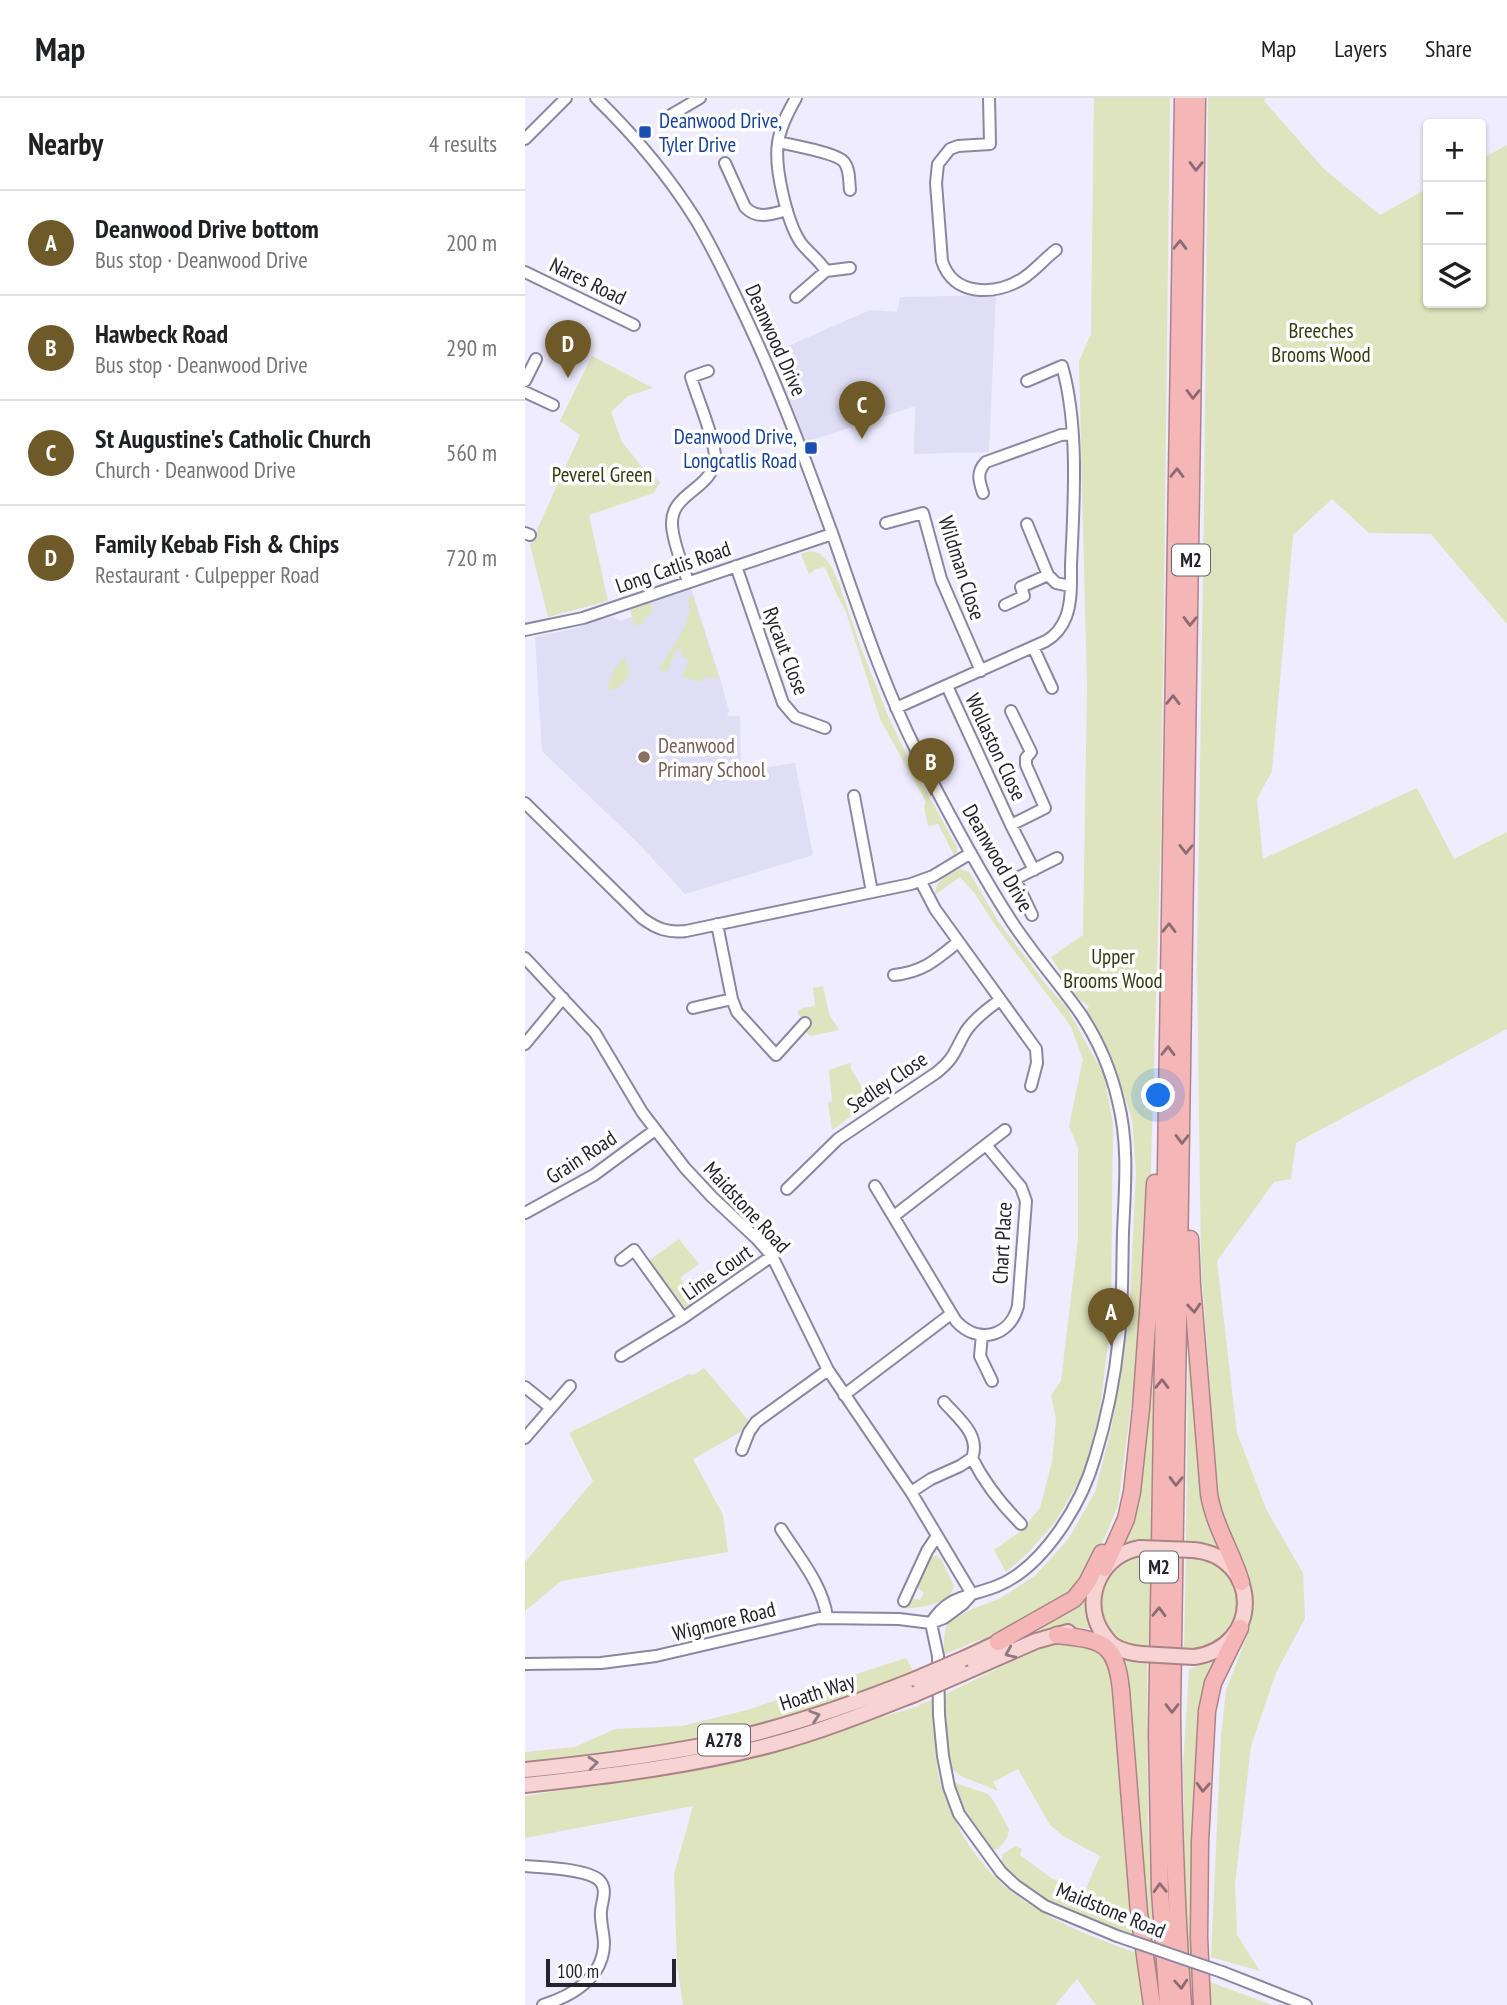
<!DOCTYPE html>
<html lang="en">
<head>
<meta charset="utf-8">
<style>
  :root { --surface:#fff; --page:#f2f2f2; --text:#202124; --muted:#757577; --line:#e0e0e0; --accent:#6e5928 }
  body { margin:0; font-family:"PT Sans Narrow",sans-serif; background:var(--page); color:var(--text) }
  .controls { position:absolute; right:21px; top:21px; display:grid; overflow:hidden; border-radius:7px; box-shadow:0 2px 5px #0004 }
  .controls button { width:63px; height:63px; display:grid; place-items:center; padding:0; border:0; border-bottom:2px solid var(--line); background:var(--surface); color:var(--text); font:35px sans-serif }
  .scale { position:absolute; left:21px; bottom:18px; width:130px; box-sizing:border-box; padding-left:7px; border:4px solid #25232e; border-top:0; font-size:19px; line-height:24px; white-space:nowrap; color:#25232e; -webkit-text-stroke:5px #fff; paint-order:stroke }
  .you { position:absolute; left:634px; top:998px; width:24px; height:24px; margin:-18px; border:5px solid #fff; border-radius:50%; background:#1a73e8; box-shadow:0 0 0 10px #1a73e833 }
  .badge { display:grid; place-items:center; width:46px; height:46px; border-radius:50%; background:var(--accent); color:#fff; font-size:23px; font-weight:700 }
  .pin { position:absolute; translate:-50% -58px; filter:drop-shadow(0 2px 4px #0008) }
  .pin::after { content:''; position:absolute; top:37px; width:24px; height:21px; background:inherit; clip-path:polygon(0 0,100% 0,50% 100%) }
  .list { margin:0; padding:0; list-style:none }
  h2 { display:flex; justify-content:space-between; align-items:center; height:91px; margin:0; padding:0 28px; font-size:30px }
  h2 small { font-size:23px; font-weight:400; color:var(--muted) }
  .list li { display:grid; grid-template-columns:46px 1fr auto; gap:21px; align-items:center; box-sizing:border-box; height:105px; padding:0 28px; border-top:2px solid var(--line) }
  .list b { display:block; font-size:26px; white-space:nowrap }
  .list p { margin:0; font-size:23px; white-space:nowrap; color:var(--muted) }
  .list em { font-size:23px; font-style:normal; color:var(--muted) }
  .icon { flex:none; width:38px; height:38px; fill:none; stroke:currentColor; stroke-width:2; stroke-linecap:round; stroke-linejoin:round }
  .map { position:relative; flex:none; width:982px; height:1907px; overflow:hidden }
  header { display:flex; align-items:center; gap:42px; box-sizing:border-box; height:98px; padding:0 35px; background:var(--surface); border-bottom:2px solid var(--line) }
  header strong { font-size:33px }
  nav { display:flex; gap:38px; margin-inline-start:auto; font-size:24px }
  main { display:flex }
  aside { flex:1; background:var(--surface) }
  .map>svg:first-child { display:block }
  .education { fill:#e0def4 }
  .green { fill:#dee4bd }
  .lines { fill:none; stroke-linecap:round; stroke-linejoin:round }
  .minor-casing { stroke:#8b87a3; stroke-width:14 }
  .major-casing { stroke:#ac8387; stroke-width:18 }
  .highway-casing { stroke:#ac8387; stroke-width:19 }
  .minor { stroke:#fff; stroke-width:10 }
  .major { stroke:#f8d3d4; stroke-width:14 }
  .highway { stroke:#f4b6b7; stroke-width:16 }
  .minor-bridge-casing { stroke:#8b87a3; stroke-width:14; stroke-linecap:butt }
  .major-bridge-casing { stroke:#ac8387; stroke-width:18; stroke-linecap:butt }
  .minor-bridge { stroke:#fff; stroke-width:10 }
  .major-bridge { stroke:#f8d3d4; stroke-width:14 }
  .oneway { stroke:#8c6c72 }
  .oneway2 { stroke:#8e7b81 }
  .transit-dot { fill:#1a4fb4; stroke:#fff; stroke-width:2.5 }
  .education-dot { fill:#8d6e63; stroke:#fff; stroke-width:2.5 }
  .labels { text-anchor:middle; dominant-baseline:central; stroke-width:7; stroke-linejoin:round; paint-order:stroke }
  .shield { fill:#fff; stroke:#66656d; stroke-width:2 }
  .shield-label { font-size:19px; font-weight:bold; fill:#25232e }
  .transit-label { font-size:21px; fill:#164399; stroke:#fff; text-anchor:start }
  .street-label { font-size:21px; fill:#25232e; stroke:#fff }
  .park-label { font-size:21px; fill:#373c11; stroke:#fff }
  .education-label { font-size:21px; fill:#785e54; stroke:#fff; text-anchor:start }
</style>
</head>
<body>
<header>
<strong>Map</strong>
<nav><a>Map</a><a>Layers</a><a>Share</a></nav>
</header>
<main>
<aside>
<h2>Nearby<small>4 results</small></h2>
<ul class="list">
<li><span class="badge">A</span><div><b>Deanwood Drive bottom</b><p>Bus stop · Deanwood Drive</p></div><em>200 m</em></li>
<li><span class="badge">B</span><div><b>Hawbeck Road</b><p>Bus stop · Deanwood Drive</p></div><em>290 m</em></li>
<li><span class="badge">C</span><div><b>St Augustine's Catholic Church</b><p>Church · Deanwood Drive</p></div><em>560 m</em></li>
<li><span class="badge">D</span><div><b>Family Kebab Fish &amp; Chips</b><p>Restaurant · Culpepper Road</p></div><em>720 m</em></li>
</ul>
</aside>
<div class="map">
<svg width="982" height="1907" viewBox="0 0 982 1907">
  <rect width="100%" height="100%" fill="#eeecfe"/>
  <!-- education -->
  <path class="education" d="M471,197L464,354L389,356L390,308L281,344L247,255L345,212L372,214L375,199Z
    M166,490L195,580L204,613L202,618H215L216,673L270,665L288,757L160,796L112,744L17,653L10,539L51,530L78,521L87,519L95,523L107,519L105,510Z"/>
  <!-- green -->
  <path class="green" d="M569,0H645L636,730L625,1101L609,1286L593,1407L581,1437L550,1496L466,1540L454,1542L418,1557L420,1532L422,1527L429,1521L447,1511L474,1501L511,1477L544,1440L570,1394L586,1332L604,1222L611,1074L607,1021L590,968L560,915L564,908L551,899L526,859L558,837L562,590L554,263L566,236Z
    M683,0H741L739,3L799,71L855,117L903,90V205H956V61L982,47V526L906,436L844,435L807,401L768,437L747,673L732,701L738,761L892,690L929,761L982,734V931L771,1045L766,1081L749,1084L692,1163L712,1335L742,1413L778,1475L780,1520L751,1575L726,1648L710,1786L712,1837L735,1873L686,1859L696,1639L701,1592L725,1530L727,1489L694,1415L676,1165L672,863L679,413Z
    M67,258L128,290L103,298L86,314L97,344L117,369L135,384L129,395L64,417L83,503L23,519L5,447L55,337L35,323Z
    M285,453L294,455L302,462L307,470L315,488L336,550L363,618L387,668L432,749V754L429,757L413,726L403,728L399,709L401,704L355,621L321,514L311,495L300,469L291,471L284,476L276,456Z
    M168,498L194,580L179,579L177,584L157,579L164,561L156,558L157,551L152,550L142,574L134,571C146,549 170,525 163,499Z
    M125,504L128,515L118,520L119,525L109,528L105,510Z
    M100,558C105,579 106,581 87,593L82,590L90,570Z
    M435,771L444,774L473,823L523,889L542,910L579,977L588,1026L586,1219L575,1312L562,1369L531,1423L503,1455L481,1474L469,1452L496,1433L515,1410L527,1364L531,1321L526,1297L536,1283L553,1141V1050L544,1028L558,961L546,929L539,919L470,827L450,796L435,779L410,797C410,781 422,778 435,771Z
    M298,888L304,916L314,932L285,938L280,933L285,928L280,925L272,914L277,910L290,908L288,890Z
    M325,965L326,971L346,1004L307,1032L303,1005L307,1003L304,972Z
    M154,1141L174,1166L155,1180L172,1204L163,1211H157L123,1163Z
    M664,1194L675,1355L700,1453L681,1446L661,1445Z
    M630,1216L626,1444L589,1450Z
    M179,1270L223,1322L219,1332L168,1361L198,1417L203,1454L36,1483L0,1513V1464L68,1383L44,1335L164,1276L169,1277Z
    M411,1457L416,1461L429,1488L425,1498C412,1508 395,1509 378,1511L383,1502L387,1500L395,1502L399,1495L393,1490C393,1480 400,1461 411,1457Z
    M627,1457L625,1550L608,1548L585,1535L579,1527L573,1502L580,1476L602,1460Z
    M661,1457C669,1459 680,1459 688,1462C725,1480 718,1535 681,1549C675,1551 666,1550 659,1550Z
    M560,1504V1515L566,1531C548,1528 533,1530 516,1534L515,1529L542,1516Z
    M533,1544H565L590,1571L598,1740L609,1839L524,1805L481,1771L476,1764L478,1756L490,1748L497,1751L495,1757L526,1780L559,1795L575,1758L538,1738L525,1727L493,1671L468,1684L473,1693L436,1678L430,1673L426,1672C417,1649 419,1621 419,1597L488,1563Z
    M596,1557L609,1564H622L623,1724L629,1862L664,1875L660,1787L658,1669L664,1571L690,1561L675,1603L671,1669L669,1878L747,1907H571L552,1881L530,1907H158L152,1867L149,1776L168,1708L0,1740V1698L200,1665L394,1608L395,1606L410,1601C410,1629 408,1659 416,1686C449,1795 527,1825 625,1860L602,1595V1570Z
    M381,1560L389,1574C329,1597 268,1618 206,1635C140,1652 68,1660 0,1665V1654L50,1649L90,1631L157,1628L222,1612Z
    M428,1684L463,1696L468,1702L484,1731L482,1740L473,1751H465L441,1717Z"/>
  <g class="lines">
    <defs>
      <path id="minor" d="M71,0C109,37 143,77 171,122C189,152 204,184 219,216C253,287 280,361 307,435C333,509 357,585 393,656C422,713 452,770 487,824C508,856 533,884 555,915C573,942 586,972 593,1003C604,1046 600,1090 598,1134C597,1169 598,1204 594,1239C590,1279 582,1320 570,1359C557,1405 519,1469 472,1488C444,1499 423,1497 406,1525
        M271,0C263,14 255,29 253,45C249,69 262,125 276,145C284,155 294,162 301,173
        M464,0L465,46L433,48L425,51L413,66L411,85L417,163C428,198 469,198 497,181C510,173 519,161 531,152
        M146,17L175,0
        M0,41L41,0
        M253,44C266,47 312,55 319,64C325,71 324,84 325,92
        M200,65L220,109C232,122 247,116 262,112
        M0,174L109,227
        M271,199L301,173L325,170
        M0,283L11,261
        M0,294L28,307
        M458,395C454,383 451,374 461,364L536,337L547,336
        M361,425L398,415L416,481L456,573
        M502,426L523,477L531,485L545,488
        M0,435L5,437
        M211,468L258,605L270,619L300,630
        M163,484C158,467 148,446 147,427C145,395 186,392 190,362C192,346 171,297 166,279L183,273
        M480,507L499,498L496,489L523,477
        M0,532L58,520L307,436
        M508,549L527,590
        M422,588L486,727L509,772
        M371,610L521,543C530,538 537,529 541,519C547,503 546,483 546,466C549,404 554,327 537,268L502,283
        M329,698L347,794
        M0,705L117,820C132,831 143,835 161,833L386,786L408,778L446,755
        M486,727L520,710L501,667V660L506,654L486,613
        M396,784L410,811L511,951L512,965L506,988
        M507,817L490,781L532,760
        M192,826L207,901L212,914L251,957L280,925
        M0,860L70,935L117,1014L160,1070L187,1099L232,1141L247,1158L303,1272L386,1394L447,1496
        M369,877C398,874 411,862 433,844
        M168,910L207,901
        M0,946L38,900
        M350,1088L431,1223C453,1247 485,1239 493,1208L501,1103L496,1089L461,1047
        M262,1091L313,1041L411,975C431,959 429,953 441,933C450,920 462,911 475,902
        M0,1115L69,1077L130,1032
        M369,1118L480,1032
        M96,1162L109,1152L158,1220
        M457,1237L455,1258L467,1283
        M96,1258L158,1220L247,1158
        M0,1289L26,1310
        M319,1297L426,1216
        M419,1304C433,1320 456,1337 447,1360C459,1384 477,1407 496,1426
        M0,1340L45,1288
        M217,1352L224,1334L231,1324L303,1272
        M386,1394L406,1381L435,1368L447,1360
        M256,1431C273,1458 298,1487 302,1519
        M379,1503L402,1453L412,1438
        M406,1525L413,1558L414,1617L418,1658L424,1689L434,1716L476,1774L490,1787L520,1808L592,1838
        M0,1566L76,1565L131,1558L294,1520L374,1521L406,1525L419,1520L438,1506L447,1496
        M0,1768C17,1769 62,1771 74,1782C83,1791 77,1802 76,1813C75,1824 79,1835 79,1846C78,1880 47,1898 18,1907
        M697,1874L781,1907"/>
      <path id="major" d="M615,1450C578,1456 557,1497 575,1531C579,1537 583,1544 589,1548C597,1553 607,1555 616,1556
        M668,1452C736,1458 738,1549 669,1559
        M440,1560L483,1540
        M438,1575L511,1543L543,1534
        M0,1672C59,1666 118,1659 176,1648C250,1633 321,1609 391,1581
        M0,1687C84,1678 167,1668 249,1646C297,1633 344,1614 390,1596"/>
      <path id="highway" d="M665,1141L667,1187L684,1396C689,1427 707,1454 716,1484
        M579,1470L601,1421L607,1394L616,1311L625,1187L630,1085
        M532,1537C576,1542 591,1543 596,1592L614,1815L627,1907
        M473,1544L549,1501L562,1485L577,1455
        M643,1907L635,1793L632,1636L658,0
        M658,1907C651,1809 648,1712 647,1613L672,0
        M677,1907L674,1839L675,1744L682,1613L688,1585L715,1530"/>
    </defs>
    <!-- minor casing -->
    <use href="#minor" class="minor-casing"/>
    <!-- major casing -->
    <use href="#major" class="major-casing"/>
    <!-- highway casing -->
    <use href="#highway" class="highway-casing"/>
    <!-- minor -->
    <use href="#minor" class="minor"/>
    <!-- major -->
    <use href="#major" class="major"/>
    <!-- highway -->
    <use href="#highway" class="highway"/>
    <defs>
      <path id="minor-bridge" d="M592,1838L697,1874"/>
      <path id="major-bridge" d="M615,1450L668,1452
        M616,1556L669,1559
        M391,1581L440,1560
        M390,1596L438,1575"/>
    </defs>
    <!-- minor-bridge casing -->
    <use href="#minor-bridge" class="minor-bridge-casing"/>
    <!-- major-bridge casing -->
    <use href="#major-bridge" class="major-bridge-casing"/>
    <!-- minor-bridge -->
    <use href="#minor-bridge" class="minor-bridge"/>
    <!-- major-bridge -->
    <use href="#major-bridge" class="major-bridge"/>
  </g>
  <!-- one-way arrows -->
  <defs><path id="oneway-chevron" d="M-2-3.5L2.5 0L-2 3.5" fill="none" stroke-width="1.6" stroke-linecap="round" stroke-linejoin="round" transform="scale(1.75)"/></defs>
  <g class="oneway">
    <use href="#oneway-chevron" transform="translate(671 68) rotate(91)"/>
    <use href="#oneway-chevron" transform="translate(655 147) rotate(-89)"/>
    <use href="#oneway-chevron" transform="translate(668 296) rotate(91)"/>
    <use href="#oneway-chevron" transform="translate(652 375) rotate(-89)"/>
    <use href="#oneway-chevron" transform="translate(665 523) rotate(91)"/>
    <use href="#oneway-chevron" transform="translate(648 602) rotate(-89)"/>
    <use href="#oneway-chevron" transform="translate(661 751) rotate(91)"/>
    <use href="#oneway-chevron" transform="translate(644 830) rotate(-89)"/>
    <use href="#oneway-chevron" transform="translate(643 953) rotate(-89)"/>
    <use href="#oneway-chevron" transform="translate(657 1041) rotate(91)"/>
    <use href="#oneway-chevron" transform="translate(669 1210) rotate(85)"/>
    <use href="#oneway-chevron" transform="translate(637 1286) rotate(-89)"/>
    <use href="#oneway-chevron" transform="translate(651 1383) rotate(91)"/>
    <use href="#oneway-chevron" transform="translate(634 1514) rotate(-89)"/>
    <use href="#oneway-chevron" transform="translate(647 1610) rotate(90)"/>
    <use href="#oneway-chevron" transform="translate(678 1689) rotate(93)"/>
    <use href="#oneway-chevron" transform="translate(635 1790) rotate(-92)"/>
    <use href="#oneway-chevron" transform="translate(656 1886) rotate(86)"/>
  </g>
  <g class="oneway2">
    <use href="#oneway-chevron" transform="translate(485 1555) rotate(156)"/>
    <use href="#oneway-chevron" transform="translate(290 1618) rotate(-18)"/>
    <use href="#oneway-chevron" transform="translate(68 1665) rotate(-6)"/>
  </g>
  <!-- markers -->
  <g class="transit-dot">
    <rect x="113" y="27" width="14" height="14" rx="3.5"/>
    <rect x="279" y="343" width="14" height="14" rx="3.5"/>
  </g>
  <circle class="education-dot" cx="119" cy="659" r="7"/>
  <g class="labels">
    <!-- shield labels -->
    <g class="shield">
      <rect x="647" y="446.5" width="38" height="31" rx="5"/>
      <rect x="615" y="1453.5" width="38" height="31" rx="5"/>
      <rect x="173" y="1626.5" width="52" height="31" rx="5"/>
    </g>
    <g class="shield-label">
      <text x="666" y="462">M2</text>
      <text x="634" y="1469">M2</text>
      <text x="199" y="1642">A278</text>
    </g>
    <!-- transit labels -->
    <g class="transit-label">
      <text x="134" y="22">Deanwood Drive,<tspan x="134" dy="24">Tyler Drive</tspan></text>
      <text x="272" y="338" text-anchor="end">Deanwood Drive,<tspan x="272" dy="24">Longcatlis Road</tspan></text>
    </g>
    <!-- street labels -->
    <g class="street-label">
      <text transform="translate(63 183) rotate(26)">Nares Road</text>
      <text transform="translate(251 242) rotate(66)">Deanwood Drive</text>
      <text transform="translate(148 469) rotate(-19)">Long Catlis Road</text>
      <text transform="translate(437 470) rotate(72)">Wildman Close</text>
      <text transform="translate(261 553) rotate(69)">Rycaut Close</text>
      <text transform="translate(471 649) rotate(65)">Wollaston Close</text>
      <text transform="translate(473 760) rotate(60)">Deanwood Drive</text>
      <text transform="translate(362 984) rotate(-34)">Sedley Close</text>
      <text transform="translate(56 1059) rotate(-33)">Grain Road</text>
      <text transform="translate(222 1109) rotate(47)">Maidstone Road</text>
      <text transform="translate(477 1145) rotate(-87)">Chart Place</text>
      <text transform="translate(192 1174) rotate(-35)">Lime Court</text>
      <text transform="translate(199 1523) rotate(-14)">Wigmore Road</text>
      <text transform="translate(292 1594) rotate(-18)">Hoath Way</text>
      <text transform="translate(586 1812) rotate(22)">Maidstone Road</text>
    </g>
    <!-- park labels -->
    <g class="park-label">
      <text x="796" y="232">Breeches<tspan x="796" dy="24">Brooms Wood</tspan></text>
      <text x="77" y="376">Peverel Green</text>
      <text x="588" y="858">Upper<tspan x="588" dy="24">Brooms Wood</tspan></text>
    </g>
    <!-- education labels -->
    <g class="education-label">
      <text x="133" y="647">Deanwood<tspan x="133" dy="24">Primary School</tspan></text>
    </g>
  </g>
</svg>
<div class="controls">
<button>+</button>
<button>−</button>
<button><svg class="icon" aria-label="layers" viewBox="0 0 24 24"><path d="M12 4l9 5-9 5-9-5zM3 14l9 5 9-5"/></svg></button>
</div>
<div class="scale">100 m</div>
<div class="you"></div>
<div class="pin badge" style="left:586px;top:1248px">A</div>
<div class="pin badge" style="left:406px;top:698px">B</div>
<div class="pin badge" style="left:337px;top:341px">C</div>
<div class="pin badge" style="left:43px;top:280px">D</div>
</div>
</main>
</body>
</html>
